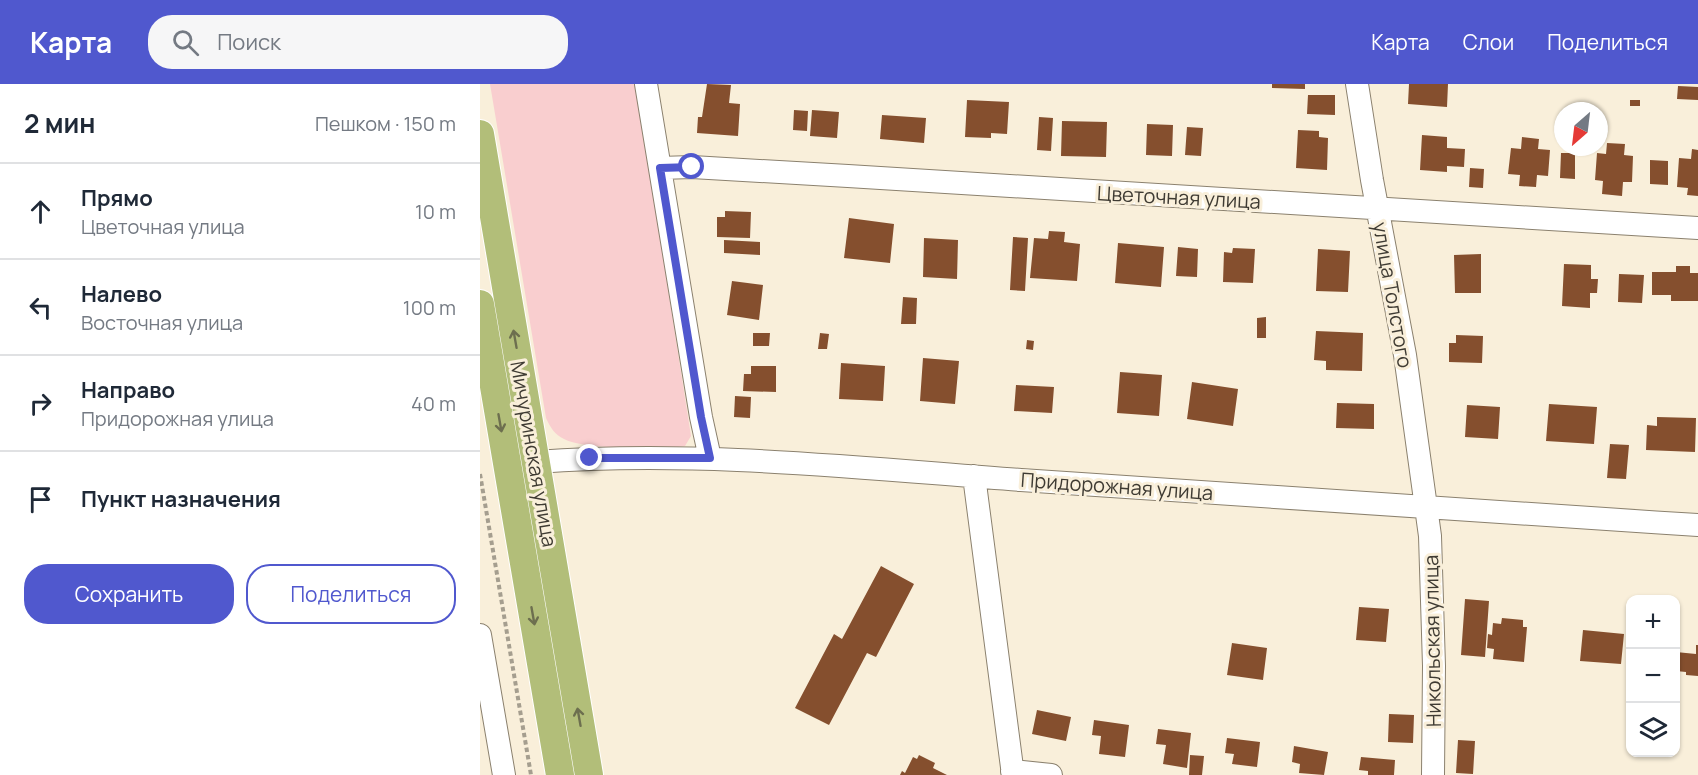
<!DOCTYPE html>
<html lang="ru">
<head>
<meta charset="utf-8">
<style>
  :root { --surface:#fff; --page:#f6f6f7; --text:#1f2937; --muted:#747a83; --line:#e0e1e3; --accent:#5058ce }
  body { margin:0; font-family:Manrope,sans-serif; background:var(--page); color:var(--text) }
  .controls { position:absolute; right:18px; bottom:18px; display:grid; overflow:hidden; border-radius:12px; box-shadow:0 2px 4px #0004 }
  .controls button { width:54px; height:54px; display:grid; place-items:center; padding:0; border:0; border-bottom:2px solid var(--line); background:var(--surface); color:var(--text); font:30px sans-serif }
  .compass { position:absolute; left:1074px; top:18px; width:54px; height:54px; border-radius:50%; background:var(--surface); box-shadow:0 2px 4px #0004; rotate:208deg }
  .stop { position:absolute; width:18px; height:18px; margin:-14px; border:4px solid #5058ce; border-radius:50%; background:#fff }
  .stop.end { background:#5058ce; border-color:#fff; box-shadow:0 2px 6px #0008 }
  .list { margin:0; padding:0; list-style:none }
  h2 { display:flex; justify-content:space-between; align-items:center; height:78px; margin:0; padding:0 24px; font-size:26px }
  h2 small { font-size:20px; font-weight:400; color:var(--muted) }
  .list li { display:grid; grid-template-columns:39px 1fr auto; gap:18px; align-items:center; box-sizing:border-box; height:96px; padding:0 24px; border-top:2px solid var(--line) }
  .list b { display:block; font-size:22px; white-space:nowrap }
  .list p { margin:0; font-size:20px; white-space:nowrap; color:var(--muted) }
  .list em { font-size:20px; font-style:normal; color:var(--muted) }
  .actions { display:flex; gap:12px; padding:18px 24px }
  .actions a { flex:1; padding:14px 0; border:2px solid var(--accent); border-radius:24px; text-align:center; font-size:21px; color:var(--accent) }
  .actions .main { background:var(--accent); color:#fff }
  .icon { flex:none; width:33px; height:33px; fill:none; stroke:currentColor; stroke-width:2; stroke-linecap:round; stroke-linejoin:round }
  .map { position:relative; flex:none; width:1218px; height:691px; overflow:hidden }
  header { display:flex; align-items:center; gap:36px; box-sizing:border-box; height:84px; padding:0 30px; background:var(--accent); color:#fff }
  header strong { font-size:28px }
  nav { display:flex; gap:33px; margin-inline-start:auto; font-size:21px }
  .search { width:420px; height:54px; background:var(--page); display:flex; align-items:center; gap:15px; box-sizing:border-box; padding:0 21px; border-radius:24px; color:var(--muted); font-size:22px }
  main { display:flex }
  aside { flex:1; background:var(--surface) }
  .map>svg:first-child { display:block }
  .green { fill:#f9cecf }
  .building { fill:#854f2e }
  .lines { fill:none; stroke-linecap:round; stroke-linejoin:round }
  .minor-casing { stroke:#8b816e; stroke-width:24 }
  .major-casing { stroke:#fff; stroke-width:30 }
  .path { stroke:#a59e8f; stroke-width:4; stroke-dasharray:4.5 3; stroke-linecap:butt }
  .minor { stroke:#fff; stroke-width:22 }
  .major { stroke:#b2be79; stroke-width:28 }
  .oneway { stroke:#6d6f4f }
  .route { stroke:#5058ce; stroke-width:8 }
  .labels { text-anchor:middle; dominant-baseline:central; stroke-width:6; stroke-linejoin:round; paint-order:stroke }
  .street-label { font-size:20px; fill:#3f3b33; stroke:#f9efda }
</style>
</head>
<body>
<header>
<strong>Карта</strong>
<div class="search"><svg class="icon" aria-label="search" viewBox="0 0 24 24"><circle cx="10" cy="10" r="6"/><path d="M15 15l6 6"/></svg>Поиск</div>
<nav><a>Карта</a><a>Слои</a><a>Поделиться</a></nav>
</header>
<main>
<aside>
<h2>2 мин<small>Пешком · 150 m</small></h2>
<ul class="list">
<li><svg class="icon" aria-label="ahead" viewBox="0 0 24 24"><path d="M12 20V5M6 11l6-6 6 6"/></svg><div><b>Прямо</b><p>Цветочная улица</p></div><em>10 m</em></li>
<li><svg class="icon" aria-label="left" viewBox="0 0 24 24"><path d="M17 20v-9H6M10 6l-5 5 5 5"/></svg><div><b>Налево</b><p>Восточная улица</p></div><em>100 m</em></li>
<li><svg class="icon" aria-label="right" viewBox="0 0 24 24"><path d="M7 20v-9h11M14 6l5 5-5 5"/></svg><div><b>Направо</b><p>Придорожная улица</p></div><em>40 m</em></li>
<li><svg class="icon" aria-label="arrive" viewBox="0 0 24 24"><path d="M6 21V4h12l-3 4 3 4H6"/></svg><div><b>Пункт назначения</b></div></li>
</ul>
<div class="actions"><a class="main">Сохранить</a><a>Поделиться</a></div>
</aside>
<div class="map">
<svg width="1218" height="691" viewBox="0 0 1218 691">
  <rect width="100%" height="100%" fill="#f9efda"/>
  <!-- green -->
  <path class="green" d="M10,0H156L211,352L205,362L192,364C166,363 105,366 84,355C75,351 70,343 66,334Z"/>
  <!-- building -->
  <path class="building" d="M227,0L251,1L249,19L260,20L258,52L217,49L218,33H222Z
    M792,0H825V5L792,4Z
    M929,0H968L967,23L928,20Z
    M1198,2L1218,3V16L1197,15Z
    M828,11H855V31L827,30Z
    M487,16L529,18L527,50L511,49V54L485,53Z
    M1150,16H1160V22H1150Z
    M314,26L328,27L327,47L313,46Z
    M332,26L359,28L357,54L330,52Z
    M402,31L446,34L444,59L400,55Z
    M559,33L573,34L571,67L557,66Z
    M582,37L627,38L626,73L581,72Z
    M667,40L693,41L692,72L666,71Z
    M707,43L723,44L721,72L705,71Z
    M818,46L839,47V53L848,54L847,86L816,84Z
    M942,51L967,53V64L985,65L984,83L967,82V88L940,86Z
    M1042,53L1059,55L1058,65L1070,66L1068,92L1057,91L1056,103L1039,102L1040,91L1028,90L1031,64L1041,65Z
    M1127,59L1145,60L1144,71L1153,72L1152,98H1143L1142,112L1122,110L1123,97L1115,96L1117,69L1126,70Z
    M1212,65L1218,66V112L1207,111L1208,104L1197,103L1199,74L1211,75Z
    M1081,69H1095V95L1080,94Z
    M1170,76L1188,77V101L1170,100Z
    M990,84L1004,85L1003,104L989,103Z
    M245,127L271,128L270,154L237,153V133H245Z
    M369,134L414,140L410,179L364,174Z
    M569,147L585,148L584,158L600,160L597,197L550,194L554,154L568,155Z
    M533,153L548,154L545,207L530,206Z
    M444,154L478,156L477,195L443,193Z
    M244,156L280,158V171L244,169Z
    M638,159L684,163L681,203L635,199Z
    M698,163L718,165L717,193L696,192Z
    M753,164L775,165L773,199L743,198L744,168L752,169Z
    M838,165L870,167L868,208L836,207Z
    M1001,170V209H975L974,171Z
    M1084,180L1111,181V195H1118L1117,209H1110V224L1082,222Z
    M1196,182H1210V189H1218V217H1191V211H1172V188H1196Z
    M1139,190L1164,191L1162,219L1138,218Z
    M252,197L283,201L279,236L247,231Z
    M423,213L437,214L436,240H421Z
    M786,233V254H777V234Z
    M836,247L883,249L882,287L846,286V277L834,276Z
    M273,249H290L289,262H273Z
    M340,249L349,250L347,265H338Z
    M976,251L1003,252L1002,279L969,278V259H976Z
    M547,256L554,257L553,266L546,265Z
    M443,274L479,277L475,320L440,317Z
    M361,279L405,282L403,317L359,315Z
    M271,282H296V308L263,307L264,290H271Z
    M640,288L682,291L679,332L637,329Z
    M712,298L758,305L753,342L707,335Z
    M536,301L574,303L572,329L534,327Z
    M255,312L271,313L270,334L254,333Z
    M857,319L894,320V345L856,344Z
    M1069,320L1117,323L1114,360L1066,357Z
    M987,321L1020,323L1018,355L985,353Z
    M1177,333L1216,334L1215,368L1166,366L1167,341L1177,342Z
    M1130,360L1149,361L1146,395L1127,394Z
    M401,482L434,500L396,573L387,569L349,641L315,624L354,550L362,555Z
    M985,515L1009,517L1005,573L981,571Z
    M879,523L909,525L906,558L876,556Z
    M1022,534L1043,536V543H1047L1044,578L1013,575L1014,565L1007,564L1008,550L1012,551L1013,539L1021,540Z
    M1103,546L1144,550L1141,580L1100,577Z
    M752,559L787,564L783,596L747,591Z
    M1216,561H1218V592L1206,591V588L1196,587V568L1216,570Z
    M557,626L591,633L586,657L552,650Z
    M909,630L934,631L933,659L908,658Z
    M614,636L649,641L645,673L619,670L621,652L612,651Z
    M678,645L711,649L707,684L683,680L686,661L676,660Z
    M747,654L780,658L777,683L752,680L754,670L745,669Z
    M978,656L995,657L993,690L976,689Z
    M814,662L848,668L844,691L819,689L820,680L812,678Z
    M439,671L455,679L453,684L467,691H420L422,687L425,689L433,673L437,675Z
    M710,671L724,672L722,691H709Z
    M881,673L915,676L914,691H888V687L879,686Z"/>
  <g class="lines">
    <defs>
      <path id="minor" d="M166,0L221,333L230,374
        M877,0L892,96L925,271L950,452L954,582L953,691
        M180,84L212,83L368,92L1218,144
        M56,378C217,366 379,384 541,396C766,412 992,427 1218,441
        M494,392L533,691
        M0,551L24,691
        M532,687L571,691"/>
      <path id="major" d="M0,50L109,691
        M0,220L80,691"/>
    </defs>
    <!-- minor casing -->
    <use href="#minor" class="minor-casing"/>
    <!-- major casing -->
    <use href="#major" class="major-casing"/>
    <!-- path -->
    <path class="path" d="M0,390L51,691"/>
    <!-- minor -->
    <use href="#minor" class="minor"/>
    <!-- major -->
    <use href="#major" class="major"/>
  </g>
  <!-- one-way arrows -->
  <defs><path id="oneway-shaft" d="M-6 0H5M1.5-3L5.5 0L1.5 3" fill="none" stroke-width="1.6" stroke-linecap="round" stroke-linejoin="round" transform="scale(1.5)"/></defs>
  <g class="oneway">
    <use href="#oneway-shaft" transform="translate(35 255) rotate(-100)"/>
    <use href="#oneway-shaft" transform="translate(20 339) rotate(80)"/>
    <use href="#oneway-shaft" transform="translate(53 532) rotate(80)"/>
    <use href="#oneway-shaft" transform="translate(99 633) rotate(-100)"/>
  </g>
  <g class="lines">
    <!-- route -->
    <path class="route" d="M110,374H230L221,333L180,84L212,83"/>
  </g>
  <g class="labels">
    <!-- street labels -->
    <g class="street-label">
      <text transform="translate(699 113) rotate(3)">Цветочная улица</text>
      <text transform="translate(913 211) rotate(80)">улица Толстого</text>
      <text transform="translate(54 370) rotate(80)">Мичуринская улица</text>
      <text transform="translate(637 402) rotate(4)">Придорожная улица</text>
      <text transform="translate(952 557) rotate(-91)">Никольская улица</text>
    </g>
  </g>
</svg>
<div class="controls">
<button>+</button>
<button>−</button>
<button><svg class="icon" aria-label="layers" viewBox="0 0 24 24"><path d="M12 4l9 5-9 5-9-5zM3 14l9 5 9-5"/></svg></button>
</div>
<svg class="compass" viewBox="-18 -18 36 36"><path d="M0-13l5 13h-10z" fill="#e53935"/><path d="M0 13l5-13h-10z" fill="#747a83"/></svg>
<div class="stop" style="left:212px;top:83px"></div>
<div class="stop end" style="left:110px;top:374px"></div>
</div>
</main>
</body>
</html>
